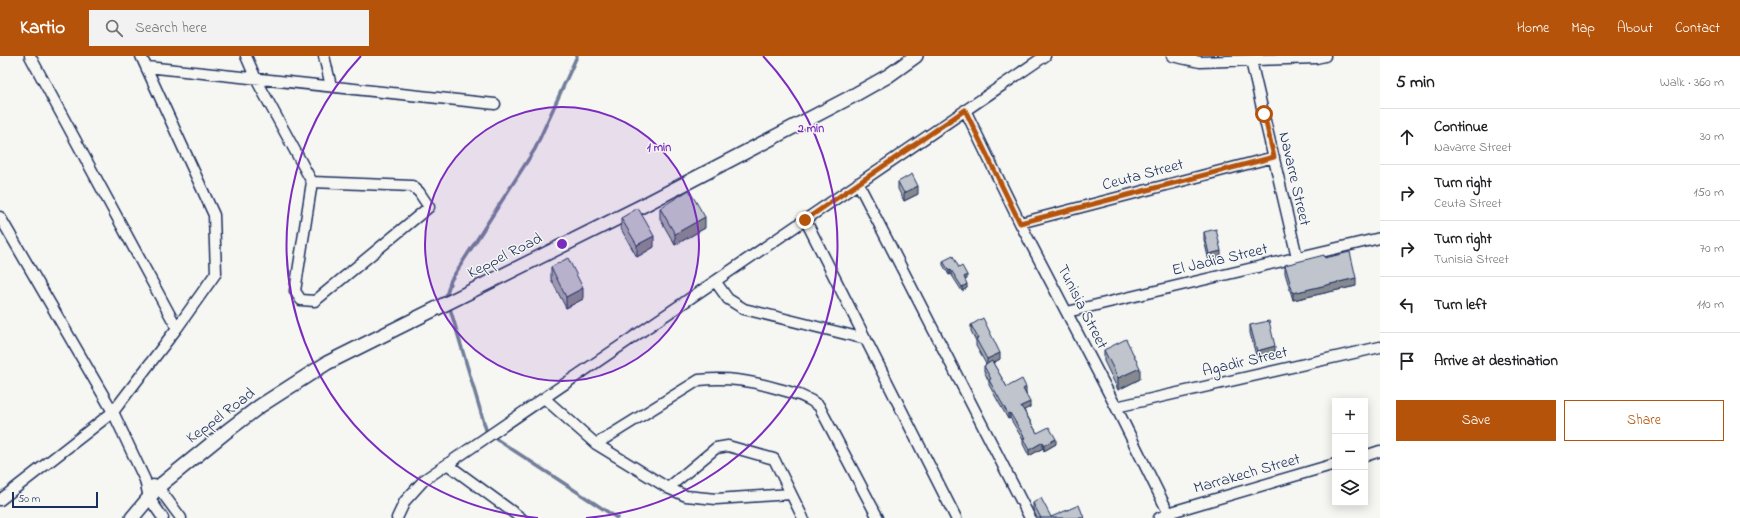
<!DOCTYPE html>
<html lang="en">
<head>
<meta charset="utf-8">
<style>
  :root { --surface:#fff; --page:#f2f2f2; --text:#202124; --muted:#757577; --line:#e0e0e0; --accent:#b45309 }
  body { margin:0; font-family:"Indie Flower",sans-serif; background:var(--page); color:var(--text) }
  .controls { position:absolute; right:12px; bottom:12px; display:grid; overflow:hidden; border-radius:0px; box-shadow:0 2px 10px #0003 }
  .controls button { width:36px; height:36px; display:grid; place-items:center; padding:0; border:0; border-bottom:1px solid var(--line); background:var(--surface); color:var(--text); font:20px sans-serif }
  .scale { position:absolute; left:12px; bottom:10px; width:86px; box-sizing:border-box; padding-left:4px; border:2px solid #1b2f5e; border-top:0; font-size:11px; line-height:14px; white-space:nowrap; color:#1b2f5e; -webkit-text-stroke:3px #f6f6f2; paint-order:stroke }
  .stop { position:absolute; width:12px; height:12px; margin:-9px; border:3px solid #b45309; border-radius:50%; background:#fff }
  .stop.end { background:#b45309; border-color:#fff; box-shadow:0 1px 4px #0008 }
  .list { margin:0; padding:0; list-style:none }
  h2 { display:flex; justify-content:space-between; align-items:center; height:52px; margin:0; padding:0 16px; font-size:17px }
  h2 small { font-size:13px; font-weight:400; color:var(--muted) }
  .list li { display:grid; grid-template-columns:26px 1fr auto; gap:12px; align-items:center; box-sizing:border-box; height:56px; padding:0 16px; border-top:1px solid var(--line) }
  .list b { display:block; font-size:15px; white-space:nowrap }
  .list p { margin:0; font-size:13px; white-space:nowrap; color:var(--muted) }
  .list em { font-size:13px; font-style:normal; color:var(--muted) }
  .actions { display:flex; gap:8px; padding:12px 16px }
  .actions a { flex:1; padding:9px 0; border:1px solid var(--accent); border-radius:0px; text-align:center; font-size:14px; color:var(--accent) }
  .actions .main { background:var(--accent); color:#fff }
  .icon { flex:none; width:22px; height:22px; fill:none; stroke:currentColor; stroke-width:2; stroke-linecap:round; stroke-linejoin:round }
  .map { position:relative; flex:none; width:1380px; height:462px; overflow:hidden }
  header { display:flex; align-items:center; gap:24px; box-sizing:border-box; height:56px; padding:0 20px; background:var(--accent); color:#fff }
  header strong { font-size:19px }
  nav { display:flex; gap:22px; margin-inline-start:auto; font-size:14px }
  .search { width:280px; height:36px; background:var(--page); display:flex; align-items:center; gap:10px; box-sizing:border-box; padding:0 14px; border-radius:0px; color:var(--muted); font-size:15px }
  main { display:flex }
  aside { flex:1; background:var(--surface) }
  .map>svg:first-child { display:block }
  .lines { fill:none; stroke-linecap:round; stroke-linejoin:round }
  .stream { stroke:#717e99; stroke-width:3.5 }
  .minor-casing { stroke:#1b2f5e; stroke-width:13 }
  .tertiary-casing { stroke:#1b2f5e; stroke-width:16 }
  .minor { stroke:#f6f6f2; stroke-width:10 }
  .tertiary { stroke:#f6f6f2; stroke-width:13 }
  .wall { fill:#a5a9b0; stroke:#1b2f5e }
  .shaded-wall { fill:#868990; stroke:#1b2f5e }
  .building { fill:#c0c4cd; stroke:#1b2f5e }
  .route { stroke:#b45309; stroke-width:5 }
  .ring { fill:none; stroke:#7b2cbf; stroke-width:2 }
  .labels { text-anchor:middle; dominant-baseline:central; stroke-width:3; stroke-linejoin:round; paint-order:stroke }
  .street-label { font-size:16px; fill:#1b2f5e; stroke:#f6f6f2 }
  .centre { fill:#7b2cbf; stroke:#f6f6f2; stroke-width:2 }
  .ring-label { font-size:12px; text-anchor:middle; font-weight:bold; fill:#7b2cbf; stroke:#f6f6f2; stroke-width:3; stroke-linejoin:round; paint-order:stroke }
</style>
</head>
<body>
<header>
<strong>Kartio</strong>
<div class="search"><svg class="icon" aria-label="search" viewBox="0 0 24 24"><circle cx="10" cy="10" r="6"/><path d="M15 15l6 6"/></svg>Search here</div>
<nav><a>Home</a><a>Map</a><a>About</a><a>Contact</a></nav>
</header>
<main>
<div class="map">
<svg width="1380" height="462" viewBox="0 0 1380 462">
  <rect width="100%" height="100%" fill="#f6f6f2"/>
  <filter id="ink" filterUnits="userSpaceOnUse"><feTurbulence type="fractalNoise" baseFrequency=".025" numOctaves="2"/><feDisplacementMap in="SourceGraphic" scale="8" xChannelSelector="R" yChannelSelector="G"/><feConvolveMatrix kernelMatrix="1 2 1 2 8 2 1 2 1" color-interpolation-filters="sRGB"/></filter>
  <g filter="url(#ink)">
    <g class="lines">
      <!-- stream -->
      <path class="stream" d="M447,243L446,240L451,224L535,93L577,0
        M449,249L487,377L617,462"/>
      <defs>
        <path id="minor" d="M30,0L177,272
          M246,0L256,23L312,126L295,235L301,244L315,245L429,151L419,136L412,130L312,126
          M324,0L331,30
          M1172,0L1200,6L1316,2L1325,0
          M1251,5L1297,201
          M147,11L495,48
          M965,54L1020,167L1116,351L1171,462
          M858,127L1030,462
          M0,161L113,356L145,424L149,442L163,462
          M805,163L956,462
          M1020,167L1274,101
          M715,225L728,243L744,253L866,283
          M1067,256L1380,182
          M544,342L596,388L668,432L686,440L716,443L791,438
          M1116,351L1380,291
          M596,388L699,324C729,321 751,325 779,333C794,337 806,340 819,350L878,462
          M1365,400L1380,395
          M447,408L521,462
          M153,429L158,431L181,462
          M668,432L716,392L728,390L774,403L803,462
          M0,444L113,356L177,272L216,217L214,159L141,0
          M397,462L405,445L424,424L1045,0
          M1159,462L1168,457L1335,408"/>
        <path id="tertiary" d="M132,462L158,431L227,375L260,350L327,307L642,150L849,42L888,20L916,0"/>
      </defs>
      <!-- minor casing -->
      <use href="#minor" class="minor-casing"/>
      <!-- tertiary casing -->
      <use href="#tertiary" class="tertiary-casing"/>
      <!-- minor -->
      <use href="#minor" class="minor"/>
      <!-- tertiary -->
      <use href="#tertiary" class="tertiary"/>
    </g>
    <!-- wall -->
    <path class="wall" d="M898,126L918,138L904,145L898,133Z
      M660,152L705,172L675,189L660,163Z
      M621,162L654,191L637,201L621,173Z
      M1204,176L1221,202L1209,205L1204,184Z
      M1325,202L1356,230L1293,244L1285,217V209Z
      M943,205L959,212L967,223L965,224L967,232L962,235L951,218L949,219L943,209Z
      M551,211L583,243L566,252L551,223Z
      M971,269L1000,303L993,307L1007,331L1026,337L1030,351L1024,354L1037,377L1056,388L1044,395L1043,392L1029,400L1023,388V384L1010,362L1008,363L989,329V326L984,315V310L986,308L976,290V285L971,275Z
      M1250,269L1275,298L1257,303L1250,277Z
      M1104,294L1140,323L1118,334L1104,305Z
      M1033,447L1051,461L1084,462H1037L1033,454Z"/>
    <!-- shaded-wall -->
    <path class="shaded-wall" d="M918,130V138L904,145V137Z
      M705,161V172L675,189V178Z
      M654,180V191L637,201V189Z
      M1221,195V202L1209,205V198Z
      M951,214V218L949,219V215Z
      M967,219V223L964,225V221Z
      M1356,222V230L1293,244V237Z
      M967,228V232L962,235V231Z
      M583,232V243L566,252V241Z
      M1275,290V298L1257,303V295Z
      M1000,297V303L987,310V303Z
      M1140,312V323L1118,334V322Z
      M1026,331V337L1023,338V333Z
      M1030,346V351L1021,356V350Z
      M1010,357V362L1008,363V358Z
      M1056,383V388L1044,395V389Z
      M1043,386V392L1029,400V394Z"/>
    <!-- building -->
    <path class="building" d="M912,118L918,130L904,137L898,126Z
      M689,134L705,161L675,178L660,152Z
      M638,152L654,180L637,189L621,162Z
      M1216,173L1221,195L1209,198L1204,176Z
      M1350,196L1356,222L1293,237L1285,209L1324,199L1325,202Z
      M953,200L959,212L962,210L967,219L964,221L967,228L962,231L951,214L949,215L943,205Z
      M568,202L583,232L566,241L551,211Z
      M983,262L1000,297L987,303L976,283L978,282L971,269Z
      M1269,265L1275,290L1257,295L1250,269Z
      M1126,283L1140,312L1118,322L1104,294Z
      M992,305L1007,331L1022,323L1026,331L1023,333L1030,346L1021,350L1037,377L1049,371L1056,383L1044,389L1043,386L1029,394L1023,383L1025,382L1010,357L1008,358L989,324L991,323L984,310Z
      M1041,442L1051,461L1079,449L1084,462H1041L1033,447Z"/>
  </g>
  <g class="lines" filter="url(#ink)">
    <!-- route -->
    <path class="route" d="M805,164L965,54L1020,167L1274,101L1264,58"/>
  </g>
  <!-- distance rings -->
  <circle cx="562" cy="188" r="137" fill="#7b2cbf" fill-opacity=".12"/>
  <g class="ring">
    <circle cx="562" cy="188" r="137"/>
    <path d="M538 462A275 275 0 0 1 361 0M763 0A275 275 0 0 1 586 462"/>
  </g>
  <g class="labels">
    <!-- street labels -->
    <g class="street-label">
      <text transform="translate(1143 119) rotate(-15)">Ceuta Street</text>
      <text transform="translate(1294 123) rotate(77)">Navarre Street</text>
      <text transform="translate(505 200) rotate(-27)">Keppel Road</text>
      <text transform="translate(1220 204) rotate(-13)">El Jadia Street</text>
      <text transform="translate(1082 251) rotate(63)">Tunisia Street</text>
      <text transform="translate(1245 306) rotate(-13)">Agadir Street</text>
      <text transform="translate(221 360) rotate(-37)">Keppel Road</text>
      <text transform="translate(1247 418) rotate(-16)">Marrakech Street</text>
    </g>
  </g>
  <circle cx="562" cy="188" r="6" class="centre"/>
  <g class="ring-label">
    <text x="811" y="76">2 min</text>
    <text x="659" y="95">1 min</text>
  </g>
</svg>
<div class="controls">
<button>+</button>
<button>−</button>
<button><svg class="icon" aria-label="layers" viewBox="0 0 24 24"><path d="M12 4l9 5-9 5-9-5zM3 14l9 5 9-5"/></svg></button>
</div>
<div class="scale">50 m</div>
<div class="stop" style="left:1264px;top:58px"></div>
<div class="stop end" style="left:805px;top:164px"></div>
</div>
<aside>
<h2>5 min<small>Walk · 360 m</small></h2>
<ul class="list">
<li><svg class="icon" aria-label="ahead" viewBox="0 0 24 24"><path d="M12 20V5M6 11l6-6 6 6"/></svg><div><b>Continue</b><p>Navarre Street</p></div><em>30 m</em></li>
<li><svg class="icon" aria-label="right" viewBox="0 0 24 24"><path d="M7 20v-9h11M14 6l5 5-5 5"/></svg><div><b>Turn right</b><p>Ceuta Street</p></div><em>150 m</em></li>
<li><svg class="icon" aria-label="right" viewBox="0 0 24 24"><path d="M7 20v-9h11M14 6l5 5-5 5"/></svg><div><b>Turn right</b><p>Tunisia Street</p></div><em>70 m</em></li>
<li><svg class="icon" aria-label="left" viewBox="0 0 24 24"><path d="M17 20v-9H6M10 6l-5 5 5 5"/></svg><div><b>Turn left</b></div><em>110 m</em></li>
<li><svg class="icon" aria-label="arrive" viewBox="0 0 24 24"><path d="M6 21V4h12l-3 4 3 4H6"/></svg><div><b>Arrive at destination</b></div></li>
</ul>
<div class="actions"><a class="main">Save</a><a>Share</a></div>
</aside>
</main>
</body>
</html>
